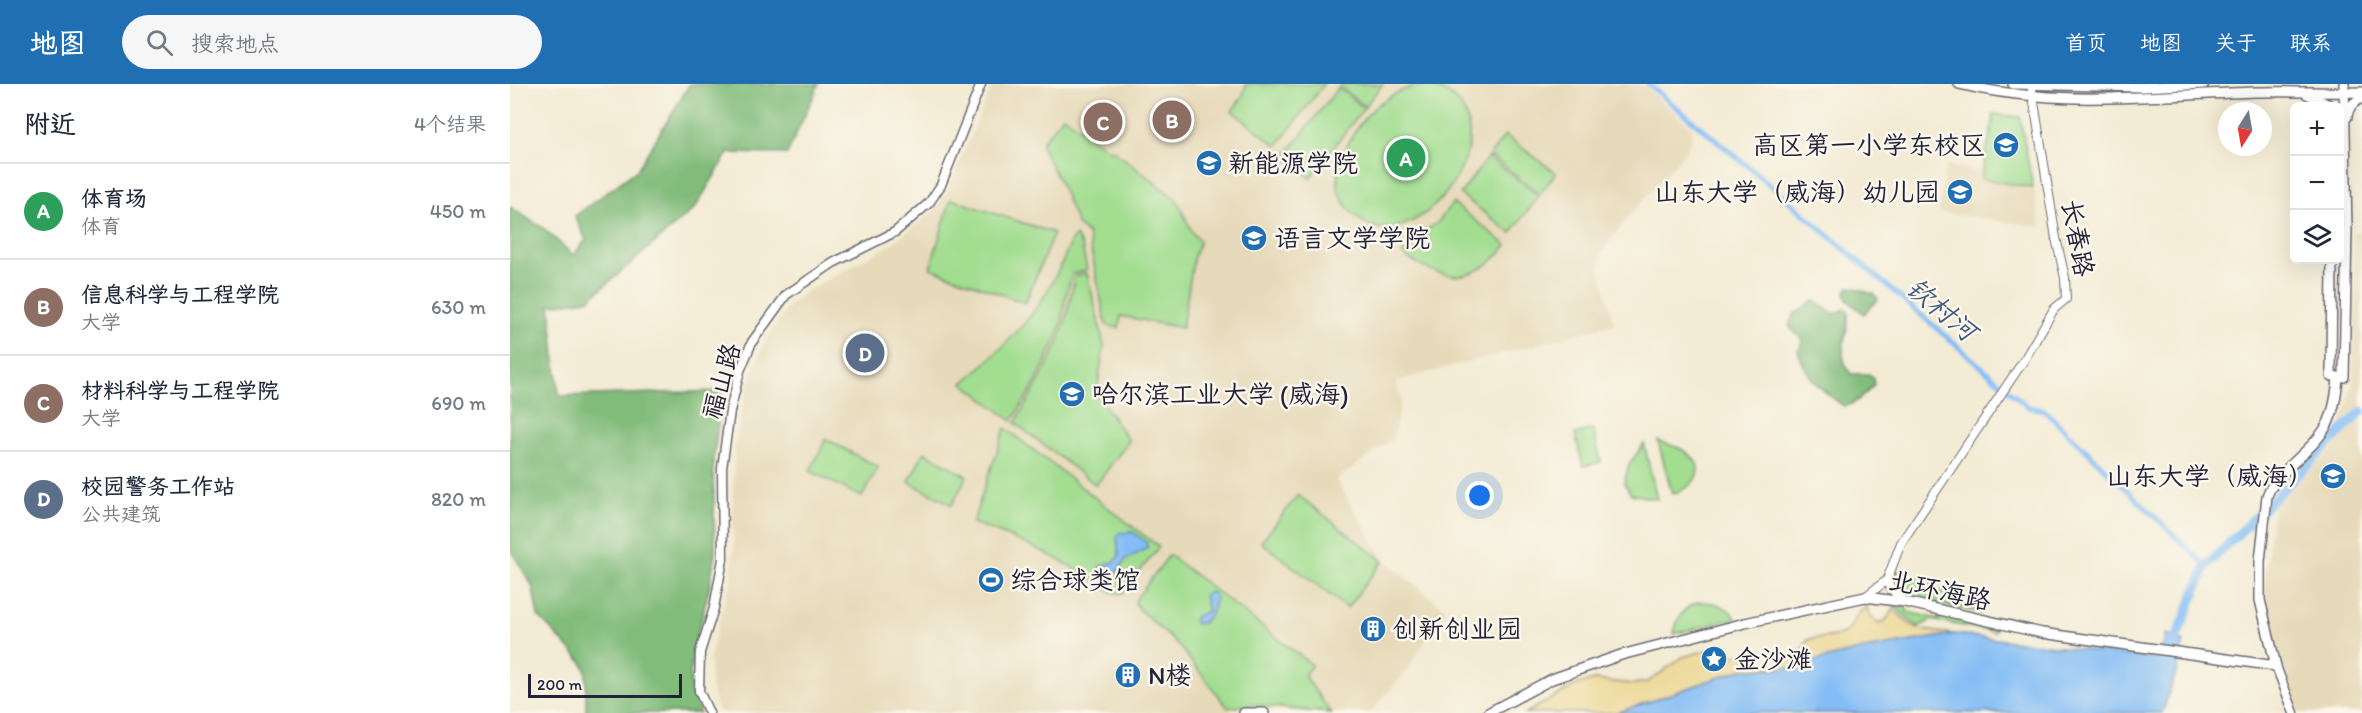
<!DOCTYPE html>
<html lang="zh">
<head>
<meta charset="utf-8">
<style>
  :root { --surface:#fff; --page:#f6f6f7; --text:#1f2937; --muted:#747a83; --line:#e0e1e3; --accent:#1f6fb2 }
  body { margin:0; font-family:Itim,"LXGW WenKai TC",sans-serif; background:var(--page); color:var(--text) }
  .controls { position:absolute; right:18px; top:18px; display:grid; overflow:hidden; border-radius:9px; box-shadow:0 6px 24px #0002 }
  .controls button { width:54px; height:54px; display:grid; place-items:center; padding:0; border:0; border-bottom:2px solid var(--line); background:var(--surface); color:var(--text); font:30px sans-serif }
  .compass { position:absolute; left:1708px; top:18px; width:54px; height:54px; border-radius:50%; background:var(--surface); box-shadow:0 6px 24px #0002; rotate:191deg }
  .scale { position:absolute; left:18px; bottom:15px; width:154px; box-sizing:border-box; padding-left:6px; border:3px solid #22223b; border-top:0; font-size:16px; line-height:21px; white-space:nowrap; color:#22223b; -webkit-text-stroke:4px #fbf7ec; paint-order:stroke }
  .you { position:absolute; left:970px; top:412px; width:21px; height:21px; margin:-15px; border:4px solid #fff; border-radius:50%; background:#1a73e8; box-shadow:0 0 0 9px #1a73e833 }
  .badge { display:grid; place-items:center; width:39px; height:39px; border-radius:50%; background:var(--accent); color:#fff; font-size:20px; font-weight:700 }
  .pin { position:absolute; translate:-50% -50%; border:3px solid #fff; box-shadow:0 2px 6px #0006 }
  .list { margin:0; padding:0; list-style:none }
  h2 { display:flex; justify-content:space-between; align-items:center; height:78px; margin:0; padding:0 24px; font-size:26px }
  h2 small { font-size:20px; font-weight:400; color:var(--muted) }
  .list li { display:grid; grid-template-columns:39px 1fr auto; gap:18px; align-items:center; box-sizing:border-box; height:96px; padding:0 24px; border-top:2px solid var(--line) }
  .list b { display:block; font-size:22px; white-space:nowrap }
  .list p { margin:0; font-size:20px; white-space:nowrap; color:var(--muted) }
  .list em { font-size:20px; font-style:normal; color:var(--muted) }
  .icon { flex:none; width:33px; height:33px; fill:none; stroke:currentColor; stroke-width:2; stroke-linecap:round; stroke-linejoin:round }
  .map { position:relative; flex:none; width:1852px; height:629px; overflow:hidden }
  header { display:flex; align-items:center; gap:36px; box-sizing:border-box; height:84px; padding:0 30px; background:var(--accent); color:#fff }
  header strong { font-size:28px }
  nav { display:flex; gap:33px; margin-inline-start:auto; font-size:21px }
  .search { width:420px; height:54px; background:var(--page); display:flex; align-items:center; gap:15px; box-sizing:border-box; padding:0 21px; border-radius:33px; color:var(--muted); font-size:22px }
  main { display:flex }
  aside { flex:1; background:var(--surface) }
  .map>svg:first-child { display:block }
  .built { fill:#e7daba }
  .green { fill:#a2dd90; stroke:#628066; stroke-width:1.5 }
  .forest { fill:#81bc7a; stroke:#526f5a; stroke-width:1.5 }
  .sand { fill:#eeda9e; stroke:#887e6c; stroke-width:1.5 }
  .water { fill:#84bdf5; stroke:#537098; stroke-width:1.5 }
  .lines { fill:none; stroke-linecap:round; stroke-linejoin:round }
  .canal { stroke:#84bdf5; stroke-width:5 }
  .river { stroke:#84bdf5; stroke-width:9 }
  .tertiary-casing { stroke:#6b6871; stroke-width:10 }
  .secondary-casing { stroke:#6b6871; stroke-width:11 }
  .primary-casing { stroke:#6b6871; stroke-width:12 }
  .tertiary { stroke:#fff; stroke-width:8 }
  .secondary { stroke:#fff; stroke-width:8 }
  .primary { stroke:#fff; stroke-width:9 }
  .labels { text-anchor:middle; dominant-baseline:central; stroke-width:5; stroke-linejoin:round; paint-order:stroke }
  .poi-label { font-size:26px; fill:#22223b; stroke:#fbf7ec; text-anchor:start }
  .street-label { font-size:26px; fill:#22223b; stroke:#fbf7ec }
  .water-label { font-size:27px; font-style:italic; fill:#44587c; stroke:#fbf7ec }
</style>
</head>
<body>
<header>
<strong>地图</strong>
<div class="search"><svg class="icon" aria-label="search" viewBox="0 0 24 24"><circle cx="10" cy="10" r="6"/><path d="M15 15l6 6"/></svg>搜索地点</div>
<nav><a>首页</a><a>地图</a><a>关于</a><a>联系</a></nav>
</header>
<main>
<aside>
<h2>附近<small>4个结果</small></h2>
<ul class="list">
<li><span class="badge" style="background:#2e9e5b">A</span><div><b>体育场</b><p>体育</p></div><em>450 m</em></li>
<li><span class="badge" style="background:#8d6e63">B</span><div><b>信息科学与工程学院</b><p>大学</p></div><em>630 m</em></li>
<li><span class="badge" style="background:#8d6e63">C</span><div><b>材料科学与工程学院</b><p>大学</p></div><em>690 m</em></li>
<li><span class="badge" style="background:#5c6f8a">D</span><div><b>校园警务工作站</b><p>公共建筑</p></div><em>820 m</em></li>
</ul>
</aside>
<div class="map">
<svg width="1852" height="629" viewBox="0 0 1852 629">
  <rect width="100%" height="100%" fill="#fbf7ec"/>
  <filter id="ink" filterUnits="userSpaceOnUse"><feTurbulence type="fractalNoise" baseFrequency=".0167" numOctaves="2"/><feDisplacementMap in="SourceGraphic" scale="12" xChannelSelector="R" yChannelSelector="G"/><feConvolveMatrix kernelMatrix="1 2 1 2 8 2 1 2 1" color-interpolation-filters="sRGB"/></filter>
  <filter id="wash" filterUnits="userSpaceOnUse"><feTurbulence type="fractalNoise" baseFrequency=".008" numOctaves="4" result="noise"/><feDisplacementMap in="SourceGraphic" scale="24" xChannelSelector="R" yChannelSelector="G"/><feGaussianBlur stdDeviation="1.35" result="paint"/><feColorMatrix in="noise" values="0 0 0 0 0 0 0 0 0 0 0 0 0 0 0 0 0 1.4 0 .05"/><feComposite in="paint" operator="in"/></filter>
  <g filter="url(#wash)">
    <rect width="100%" height="100%" fill="#f3ebd4"/>
    <!-- built -->
    <path class="built" d="M483,0H1131L1182,44L1181,56L1175,68L1121,130L1091,169L1090,185L1104,240L886,297L891,318L884,351L881,356L826,396L876,478L936,525L894,590L860,629H806L740,621L719,624L723,629H208L201,601L200,572L221,496L224,463L222,429L225,361L237,303L256,256L279,222L297,207L380,161L423,127L438,105Z
      M1484,30L1510,33L1531,143L1429,128L1436,81L1472,88Z
      M1844,148H1852V629H1787L1774,589L1754,510L1763,423L1826,361L1843,300Z"/>
    <!-- green -->
    <path class="green" d="M736,0H814L767,62L722,27L733,12Z
      M831,0H873L855,22L829,2Z
      M904,2C911,2 920,1 926,4C1003,34 931,151 869,144C857,142 842,132 836,121C833,116 829,111 828,105C825,77 844,43 864,24C876,13 889,7 904,2Z
      M828,4L854,24L800,94L774,73Z
      M1484,30L1510,33L1523,104L1471,95Z
      M553,32L600,67L602,65L608,70L667,116L683,150L690,157L684,172L672,244L611,232L609,244L596,241L578,150L567,140L551,101L532,63V58Z
      M995,51L1046,89L1030,110L980,71Z
      M978,73L1029,112L1001,149L950,110Z
      M441,115L544,149L515,219L420,184Z
      M943,119L997,161C963,202 934,199 892,170L904,155L928,138Z
      M566,152L572,162L577,186L562,190L555,217L552,239L547,253L526,298L502,337L453,299C507,252 536,223 562,155Z
      M577,189L594,261L587,307L590,315L619,357L586,401L505,339L532,292L548,259L555,239L565,192Z
      M495,344L649,463L612,510C601,510 592,502 583,496C546,472 505,454 463,439C472,406 485,376 495,344Z
      M1083,345L1091,378L1073,382L1065,350Z
      M316,355L368,383L352,413L300,387Z
      M1148,357C1156,360 1164,362 1171,365C1200,381 1188,402 1162,410Z
      M1134,360L1147,415L1121,410L1114,399L1119,380Z
      M414,368L457,392L442,421L399,398Z
      M788,411L873,477L837,524L751,458Z
      M659,471L802,581L794,591L821,629L740,621L718,624L670,563L630,526L625,519L626,515Z
      M1385,486L1422,500L1420,505L1471,518V529C1445,523 1402,518 1382,499Z
      M1189,518C1204,518 1217,521 1226,534L1164,550C1167,533 1173,523 1189,518Z
      M1384,520L1397,524V528L1428,535L1430,530L1486,544L1484,548L1422,536L1408,543L1384,522Z"/>
    <!-- forest -->
    <path class="forest" d="M180,0H309L277,70L218,69L185,124L78,216L40,221L49,312L212,307L203,379L205,469L200,501L182,573L180,595L190,629H76V588L72,578L28,532L22,501L0,465V123L33,144L63,171L76,156L65,132L127,86Z
      M1339,203C1349,204 1354,208 1364,210L1368,215L1354,230L1337,216L1335,208Z
      M1305,217L1324,230L1335,225L1338,226C1341,250 1323,266 1341,290H1359L1363,294L1364,301C1355,310 1347,320 1334,322C1310,305 1297,295 1288,267L1293,257L1279,242L1284,230C1293,227 1298,218 1305,217Z"/>
    <!-- sand -->
    <path class="sand" d="M1357,523L1359,530L1368,540C1377,537 1379,533 1383,525C1390,531 1398,540 1406,544C1412,547 1436,549 1445,550L1354,565L1277,584L1233,585L1106,629H1016L1068,600L1085,596L1123,600L1138,598L1173,573L1208,563L1224,572L1231,570C1257,591 1283,581 1299,555C1309,553 1326,554 1334,549C1346,542 1342,531 1357,523Z"/>
    <!-- water -->
    <path class="water" d="M623,448L637,459V464L615,476L610,485L599,494L593,492L588,486L590,482L604,478L609,472L607,454L609,449Z
      M700,508L704,510L706,515L701,530L692,539L686,540L684,536L685,533L698,527L694,511Z
      M1445,550L1649,575L1656,550L1674,558L1668,583L1652,629H1106L1233,585L1277,584L1354,565Z"/>
    <g class="lines">
      <!-- canal -->
      <path class="canal" d="M1138,0L1252,94L1518,323L1534,326L1696,482"/>
      <!-- river -->
      <path class="river" d="M1666,555L1696,482L1852,327"/>
    </g>
  </g>
  <g filter="url(#ink)">
    <g class="lines">
      <defs>
        <path id="tertiary" d="M1377,496L1380,504L1395,518
          M1355,513L1377,496L1391,459L1514,276L1544,225L1556,215L1555,194L1546,154L1522,6"/>
        <path id="secondary" d="M1766,582L1784,629
          M199,629L189,607L190,568L204,524L213,475L212,384L220,327L230,287L242,258L276,211L323,179L385,148L419,119L431,101L471,0"/>
        <path id="primary" d="M1449,0C1546,24 1647,11 1746,8C1781,7 1817,9 1852,8
          M1503,0L1632,3L1694,0
          M1797,10L1821,22
          M1837,33C1838,23 1843,18 1852,14
          M1821,292L1822,176
          M1834,293L1837,146L1834,0
          M734,629H754
          M978,629L1042,595L1111,571L1235,539L1355,513L1395,518L1532,549L1766,582L1750,516V477L1757,412C1761,400 1770,392 1779,383C1814,350 1824,343 1828,293"/>
      </defs>
      <!-- tertiary casing -->
      <use href="#tertiary" class="tertiary-casing"/>
      <!-- secondary casing -->
      <use href="#secondary" class="secondary-casing"/>
      <!-- primary casing -->
      <use href="#primary" class="primary-casing"/>
      <!-- tertiary -->
      <use href="#tertiary" class="tertiary"/>
      <!-- secondary -->
      <use href="#secondary" class="secondary"/>
      <!-- primary -->
      <use href="#primary" class="primary"/>
    </g>
  </g>
  <!-- icons -->
  <defs>
    <symbol id="school-disc" viewBox="-11 -11 22 22"><circle r="9.5" fill="#1f6fb2" stroke="#fbf7ec"/><path d="M0-5L7-2L0 1L-7-2ZM-4 1L0 2.5L4 1V4Q0 6-4 4Z" fill="#fff"/></symbol>
    <symbol id="university-disc" viewBox="-11 -11 22 22"><circle r="9.5" fill="#1f6fb2" stroke="#fbf7ec"/><path d="M0-5L7-2L0 1L-7-2ZM-4 1L0 2.5L4 1V4Q0 6-4 4Z" fill="#fff"/></symbol>
    <symbol id="stadium-disc" viewBox="-11 -11 22 22"><circle r="9.5" fill="#1f6fb2" stroke="#fbf7ec"/><path d="M0-5a6.5 5 0 1 0 0 10a6.5 5 0 1 0 0-10ZM-3.5-1.8h7v3.6h-7Z" fill="#fff"/></symbol>
    <symbol id="building-disc" viewBox="-11 -11 22 22"><circle r="9.5" fill="#1f6fb2" stroke="#fbf7ec"/><path d="M-4-6H4V6H1V3H-1V6H-4ZM-2.5-4.3h1.7v1.8h-1.7ZM.8-4.3h1.7v1.8H.8ZM-2.5-1h1.7V.8h-1.7ZM.8-1h1.7V.8H.8Z" fill="#fff"/></symbol>
    <symbol id="sight-disc" viewBox="-11 -11 22 22"><circle r="9.5" fill="#1f6fb2" stroke="#fbf7ec"/><path d="M0-6L1.8-2.2L6-1.7L2.9 1.2L3.7 5.4L0 3.3L-3.7 5.4L-2.9 1.2L-6-1.7L-1.8-2.2Z" fill="#fff"/></symbol>
  </defs>
  <g fill-rule="evenodd">
    <use href="#school-disc" x="1481" y="46" width="30" height="30"/>
    <use href="#university-disc" x="684" y="64" width="30" height="30"/>
    <use href="#school-disc" x="1435" y="93" width="30" height="30"/>
    <use href="#university-disc" x="729" y="139" width="30" height="30"/>
    <use href="#university-disc" x="547" y="295" width="30" height="30"/>
    <use href="#university-disc" x="1808" y="377" width="30" height="30"/>
    <use href="#stadium-disc" x="466" y="481" width="30" height="30"/>
    <use href="#building-disc" x="848" y="530" width="30" height="30"/>
    <use href="#sight-disc" x="1189" y="560" width="30" height="30"/>
    <use href="#building-disc" x="603" y="576" width="30" height="30"/>
  </g>
  <g class="labels">
    <!-- poi labels -->
    <g class="poi-label">
      <text x="1476" y="61" text-anchor="end">高区第一小学东校区</text>
      <text x="718" y="79">新能源学院</text>
      <text x="1430" y="108" text-anchor="end">山东大学（威海）幼儿园</text>
      <text x="764" y="154">语言文学学院</text>
      <text x="582" y="310">哈尔滨工业大学 (威海)</text>
      <text x="1804" y="392" text-anchor="end">山东大学（威海）</text>
      <text x="500" y="496">综合球类馆</text>
      <text x="882" y="545">创新创业园</text>
      <text x="1224" y="575">金沙滩</text>
      <text x="638" y="591">N楼</text>
    </g>
    <!-- street labels -->
    <g class="street-label">
      <text transform="translate(1568 154) rotate(80)">长春路</text>
      <text transform="translate(211 297) rotate(-74)">福山路</text>
      <text transform="translate(1430 506) rotate(12)">北环海路</text>
    </g>
    <!-- water labels -->
    <g class="water-label">
      <text transform="translate(1432 225) rotate(40)">钦村河</text>
    </g>
  </g>
</svg>
<div class="controls">
<button>+</button>
<button>−</button>
<button><svg class="icon" aria-label="layers" viewBox="0 0 24 24"><path d="M12 4l9 5-9 5-9-5zM3 14l9 5 9-5"/></svg></button>
</div>
<svg class="compass" viewBox="-18 -18 36 36"><path d="M0-13l5 13h-10z" fill="#e53935"/><path d="M0 13l5-13h-10z" fill="#747a83"/></svg>
<div class="scale">200 m</div>
<div class="you"></div>
<div class="pin badge" style="left:896px;top:74px;background:#2e9e5b">A</div>
<div class="pin badge" style="left:662px;top:36px;background:#8d6e63">B</div>
<div class="pin badge" style="left:593px;top:38px;background:#8d6e63">C</div>
<div class="pin badge" style="left:355px;top:269px;background:#5c6f8a">D</div>
</div>
</main>
</body>
</html>
